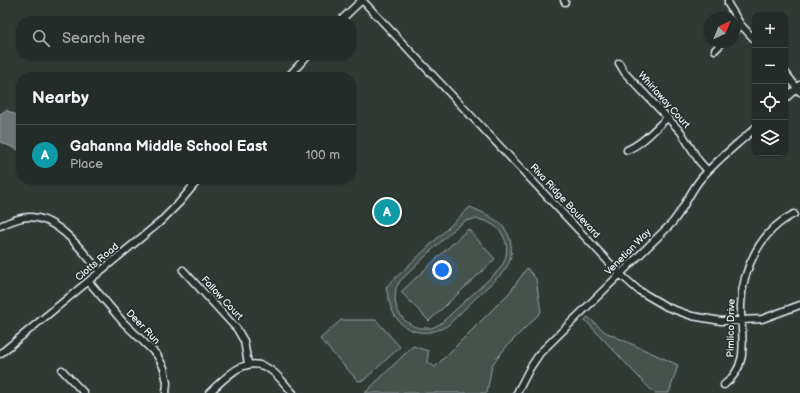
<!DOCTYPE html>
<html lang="en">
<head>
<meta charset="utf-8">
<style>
  :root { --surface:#222c28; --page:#2e3834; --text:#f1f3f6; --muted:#a2a7a8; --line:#3f4845; --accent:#ff9aa2 }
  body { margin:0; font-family:"Balsamiq Sans",sans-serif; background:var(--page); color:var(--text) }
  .controls { position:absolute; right:12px; top:12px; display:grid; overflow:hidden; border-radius:8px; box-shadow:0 1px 3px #0004 }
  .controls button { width:36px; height:36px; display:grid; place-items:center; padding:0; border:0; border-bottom:1px solid var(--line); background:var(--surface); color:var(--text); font:20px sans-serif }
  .compass { position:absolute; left:704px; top:12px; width:36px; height:36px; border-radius:50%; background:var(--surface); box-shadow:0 1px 3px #0004; rotate:43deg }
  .you { position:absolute; left:442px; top:270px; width:14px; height:14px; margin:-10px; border:3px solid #fff; border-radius:50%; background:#1a73e8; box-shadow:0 0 0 6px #1a73e833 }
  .badge { display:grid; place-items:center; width:26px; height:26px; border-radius:50%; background:var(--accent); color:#fff; font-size:13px; font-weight:700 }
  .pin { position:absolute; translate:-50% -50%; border:2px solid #fff; box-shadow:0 1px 4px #0006 }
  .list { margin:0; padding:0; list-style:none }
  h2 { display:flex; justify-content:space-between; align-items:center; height:52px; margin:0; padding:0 16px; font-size:17px }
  h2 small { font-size:13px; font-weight:400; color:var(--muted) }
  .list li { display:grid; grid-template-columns:26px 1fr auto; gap:12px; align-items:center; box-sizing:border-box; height:60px; padding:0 16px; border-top:1px solid var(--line) }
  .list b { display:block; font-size:15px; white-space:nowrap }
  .list p { margin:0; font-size:13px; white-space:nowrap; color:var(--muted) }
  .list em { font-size:13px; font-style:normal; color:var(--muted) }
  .icon { flex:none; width:22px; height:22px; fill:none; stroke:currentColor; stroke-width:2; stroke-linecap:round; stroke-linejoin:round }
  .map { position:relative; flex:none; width:800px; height:393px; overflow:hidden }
  .search { position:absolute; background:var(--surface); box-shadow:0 1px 3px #0004; left:16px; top:16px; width:340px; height:44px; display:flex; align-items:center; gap:10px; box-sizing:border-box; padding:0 14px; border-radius:16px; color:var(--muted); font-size:15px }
  .panel { position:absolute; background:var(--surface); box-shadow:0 1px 3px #0004; left:16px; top:72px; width:340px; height:112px; border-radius:16px }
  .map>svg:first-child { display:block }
  .green { fill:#45524e; stroke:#96a2a3; fill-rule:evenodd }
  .water { fill:#6b7775; stroke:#9da8a9 }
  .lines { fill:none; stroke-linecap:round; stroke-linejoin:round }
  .minor-casing { stroke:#e8f1f8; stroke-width:9 }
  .minor { stroke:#26332d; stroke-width:6 }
  .labels { text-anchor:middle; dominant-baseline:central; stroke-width:3.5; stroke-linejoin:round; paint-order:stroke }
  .street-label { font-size:10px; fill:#e8f1f8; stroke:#26332d }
</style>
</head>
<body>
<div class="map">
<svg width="800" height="393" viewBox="0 0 800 393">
  <rect width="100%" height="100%" fill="#2e3b35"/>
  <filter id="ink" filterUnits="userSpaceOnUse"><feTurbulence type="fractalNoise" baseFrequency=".025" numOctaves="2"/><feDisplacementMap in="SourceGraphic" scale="8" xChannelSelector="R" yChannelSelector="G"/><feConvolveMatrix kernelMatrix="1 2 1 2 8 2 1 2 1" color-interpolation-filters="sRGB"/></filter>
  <g filter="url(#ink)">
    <!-- green -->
    <path class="green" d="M470,207C479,211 489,215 497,221C511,231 515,250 508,265C503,274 494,281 487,287C474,300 460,313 447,326C429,336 407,335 395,316C390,308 388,296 386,287ZM475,219C503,221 517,249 498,271L440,324L432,328H420L413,326L404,320L397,310L395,300L396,288L400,281L455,228L465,221Z
      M468,229L495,259L429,321L401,292Z
      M527,268L536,279L541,312L507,346L492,365L487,393H365L413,346L428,351V362L435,367L510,292Z
      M588,317L605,332L678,365L669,393H654L585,320Z
      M341,320H376L400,347L364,380L358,381L320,339Z"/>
    <!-- water -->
    <path class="water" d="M6,110L21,117V151L0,142V114Z"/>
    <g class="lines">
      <defs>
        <path id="minor" d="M362,0L620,274L638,290L667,307L692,316L721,321L762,319L800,305
          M564,0L565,2
          M728,0V4L741,25L755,40
          M340,21L362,0
          M734,32L741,25
          M715,50L723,42
          M619,63L625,73L681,132L699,161L708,171
          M785,72L800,92
          M288,77L308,55
          M785,99L800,85
          M627,150C642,144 655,129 667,118
          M0,226C9,222 19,217 29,217C59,217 83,252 100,272
          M183,270L237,329L244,341L248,364
          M89,282L123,322L157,355L164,368L167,383L166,393
          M0,354L159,223L179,203L199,179
          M62,370L84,393
          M724,385C752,364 740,334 741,305C742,269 761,230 794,214
          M209,393C226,377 247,352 272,371C280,377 286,386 293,393
          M517,393L530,368L540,353L672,223C683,210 689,194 699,181C715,161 737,145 755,128"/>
      </defs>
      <!-- minor casing -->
      <use href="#minor" class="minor-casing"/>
      <!-- minor -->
      <use href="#minor" class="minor"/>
    </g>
  </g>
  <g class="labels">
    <!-- street labels -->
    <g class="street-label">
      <text transform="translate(664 100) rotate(48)">Whirlaway Court</text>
      <text transform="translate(565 201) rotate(47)">Riva Ridge Boulevard</text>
      <text transform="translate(628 252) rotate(-45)">Venetian Way</text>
      <text transform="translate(97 262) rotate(-40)">Clotts Road</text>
      <text transform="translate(222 298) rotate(47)">Fallow Court</text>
      <text transform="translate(143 327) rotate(46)">Deer Run</text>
      <text transform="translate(731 328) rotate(-89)">Pimlico Drive</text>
    </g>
  </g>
</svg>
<div class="controls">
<button>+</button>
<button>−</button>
<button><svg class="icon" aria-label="locate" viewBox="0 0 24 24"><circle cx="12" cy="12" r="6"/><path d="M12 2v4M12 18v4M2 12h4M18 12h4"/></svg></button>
<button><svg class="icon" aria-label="layers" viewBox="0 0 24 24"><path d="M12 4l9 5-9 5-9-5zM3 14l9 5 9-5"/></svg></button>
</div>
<svg class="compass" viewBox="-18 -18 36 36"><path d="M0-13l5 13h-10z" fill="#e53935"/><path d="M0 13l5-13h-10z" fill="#a2a7a8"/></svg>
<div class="you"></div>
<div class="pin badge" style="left:387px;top:212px;background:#0f9aa8">A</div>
<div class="search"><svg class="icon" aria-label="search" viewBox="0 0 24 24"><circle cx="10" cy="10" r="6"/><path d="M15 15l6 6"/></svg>Search here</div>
<section class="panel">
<h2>Nearby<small></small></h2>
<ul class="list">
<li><span class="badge" style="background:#0f9aa8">A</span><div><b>Gahanna Middle School East</b><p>Place</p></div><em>100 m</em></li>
</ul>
</section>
</div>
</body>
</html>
